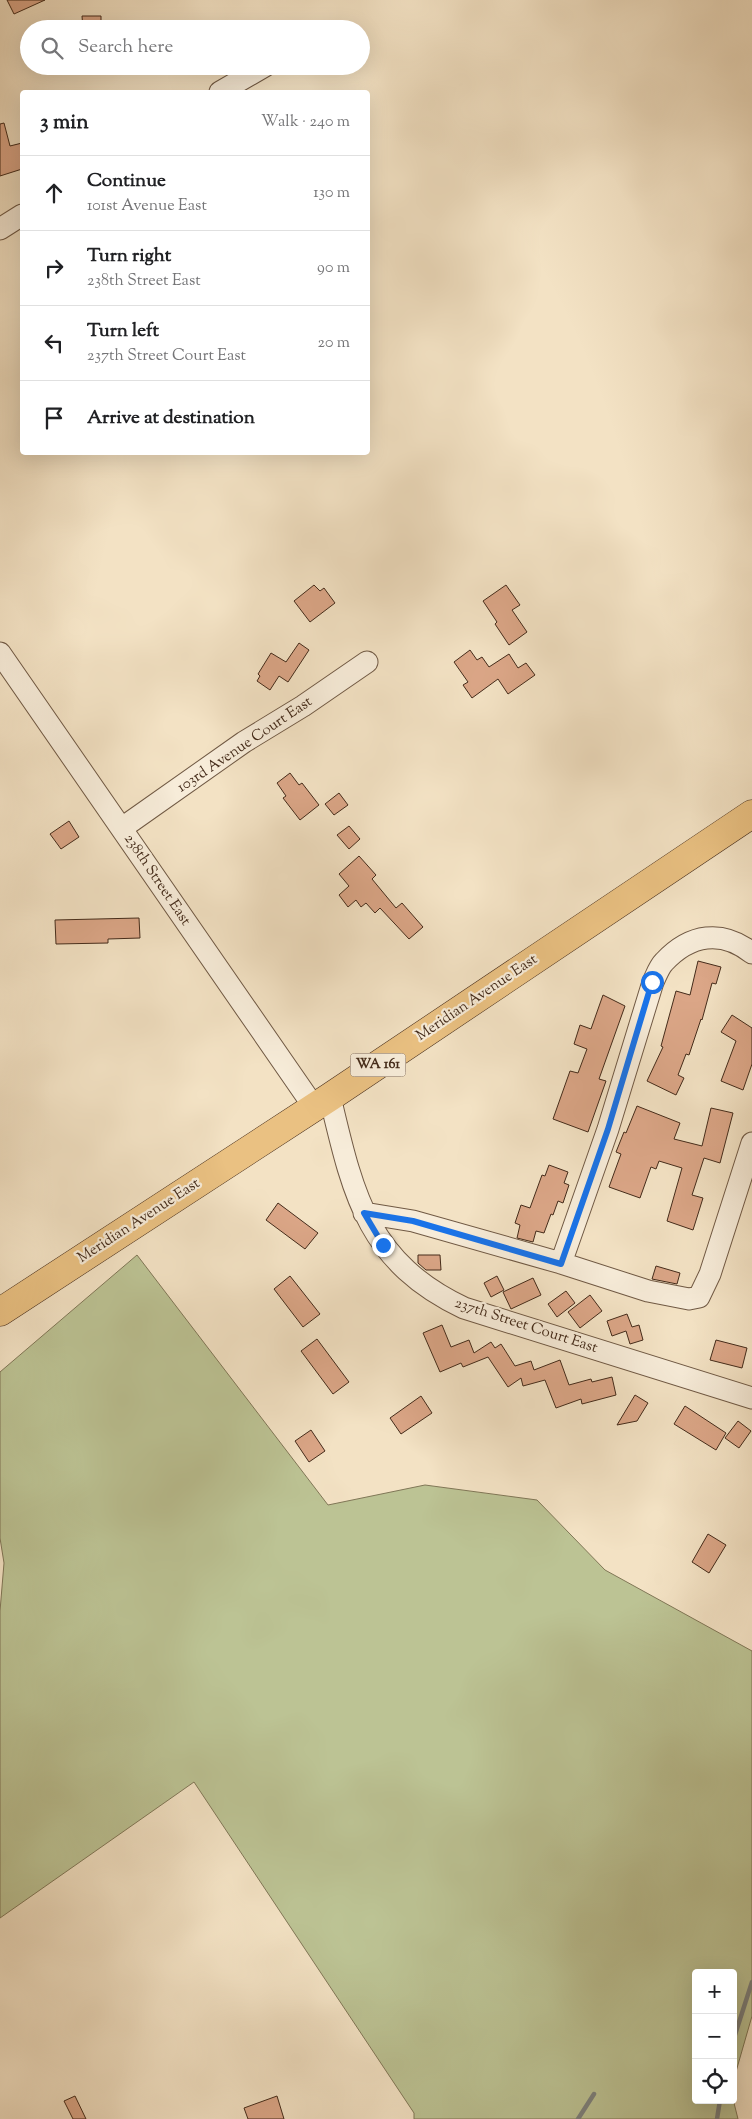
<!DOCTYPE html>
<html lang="en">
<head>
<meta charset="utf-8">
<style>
  :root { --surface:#fff; --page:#f2f2f2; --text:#202124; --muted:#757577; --line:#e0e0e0 }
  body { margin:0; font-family:"Sorts Mill Goudy",serif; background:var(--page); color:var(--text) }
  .controls { position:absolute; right:15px; bottom:15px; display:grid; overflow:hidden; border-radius:5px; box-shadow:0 5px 20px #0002 }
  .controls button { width:45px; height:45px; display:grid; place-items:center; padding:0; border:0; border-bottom:1px solid var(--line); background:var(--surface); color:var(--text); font:25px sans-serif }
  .stop { position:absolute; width:15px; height:15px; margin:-11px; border:4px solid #1a73e8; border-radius:50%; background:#fff }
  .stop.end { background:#1a73e8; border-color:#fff; box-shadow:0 1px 5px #0008 }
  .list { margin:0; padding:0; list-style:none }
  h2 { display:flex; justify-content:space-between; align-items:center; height:65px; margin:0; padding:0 20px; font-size:21px }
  h2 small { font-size:16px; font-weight:400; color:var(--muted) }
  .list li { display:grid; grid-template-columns:32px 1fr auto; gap:15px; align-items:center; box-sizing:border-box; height:75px; padding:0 20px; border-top:1px solid var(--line) }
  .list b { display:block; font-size:19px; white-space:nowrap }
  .list p { margin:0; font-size:16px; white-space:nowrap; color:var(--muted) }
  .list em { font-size:16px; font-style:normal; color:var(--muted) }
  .icon { flex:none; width:28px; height:28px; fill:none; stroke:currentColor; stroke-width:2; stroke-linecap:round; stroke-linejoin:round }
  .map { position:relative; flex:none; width:752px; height:2119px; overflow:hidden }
  .search { position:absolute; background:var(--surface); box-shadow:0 5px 20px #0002; left:20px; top:20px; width:350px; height:55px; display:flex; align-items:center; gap:12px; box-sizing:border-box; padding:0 18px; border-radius:28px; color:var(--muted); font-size:19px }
  .panel { position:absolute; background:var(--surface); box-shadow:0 5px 20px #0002; left:20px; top:90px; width:350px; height:365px; border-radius:5px }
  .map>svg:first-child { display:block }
  .green { fill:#bcc394; stroke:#807757 }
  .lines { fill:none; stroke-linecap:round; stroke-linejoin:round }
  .stream { stroke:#7c817e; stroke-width:4.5 }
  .building { fill:#dba687; stroke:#442b1a }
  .minor-casing { stroke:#705944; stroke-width:23 }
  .major-casing { stroke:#442b1a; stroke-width:29 }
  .minor { stroke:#f7ecd9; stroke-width:21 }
  .major { stroke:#eac182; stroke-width:28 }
  .route { stroke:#1a73e8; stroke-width:6 }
  .labels { text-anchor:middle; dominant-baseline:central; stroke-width:4.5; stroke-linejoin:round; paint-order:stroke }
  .shield { fill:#f7ecd9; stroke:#7a6553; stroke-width:1 }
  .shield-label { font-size:14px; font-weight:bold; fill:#442b1a }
  .street-label { font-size:15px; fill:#442b1a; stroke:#f7ecd9 }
</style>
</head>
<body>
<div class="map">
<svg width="752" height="2119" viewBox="0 0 752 2119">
  <rect width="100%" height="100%" fill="#f3e2c4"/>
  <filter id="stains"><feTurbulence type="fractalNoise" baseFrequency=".004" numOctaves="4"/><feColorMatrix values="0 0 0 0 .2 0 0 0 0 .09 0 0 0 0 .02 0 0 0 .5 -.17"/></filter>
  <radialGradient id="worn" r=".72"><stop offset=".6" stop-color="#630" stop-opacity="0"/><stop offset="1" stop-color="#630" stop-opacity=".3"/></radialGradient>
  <!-- green -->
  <path class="green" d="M137,1255L328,1505L425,1485L537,1500L605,1570L752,1651V2016L733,2082V1973H696V2100L733,2099L738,2119H414V2113L194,1782L0,1918V1611L4,1563L0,1538V1372Z"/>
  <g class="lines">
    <!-- stream -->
    <path class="stream" d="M733,2041L752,1982
      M578,2119L594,2094
      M717,2119L720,2100"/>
  </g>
  <!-- building -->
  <path class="building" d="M7,0H45L14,14Z
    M82,16H101V29H83Z
    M4,123L10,146L22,143V169L0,176V124Z
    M314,585L320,591L324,588L335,603L310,622L294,601Z
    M506,585L520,605L512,610L527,632L509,645L495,624L497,622L483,601Z
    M299,643L309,650L288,682L279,676L270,690L257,681L260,676L258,674L271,653L286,662Z
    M470,650L477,660L482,657L489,667L509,654L518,668L526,663L535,675L508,694L498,679L472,698L463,685L468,682L454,662Z
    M290,773L299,785L302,783L319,805L300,820L283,798L286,796L277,783Z
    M339,793L348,805L334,815L325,804Z
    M69,821L79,837L61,849L50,834Z
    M349,826L360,839L349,849L337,835Z
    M359,856L376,875L372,879L396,908L402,903L423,927L409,939L380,908L375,913L366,903L361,907L356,900L348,907L339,895L349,886L339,874Z
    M139,918L140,938L108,939V943L56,944L55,920Z
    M698,961L721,967L716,984L712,983L702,1020L701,1019L689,1055L686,1054L678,1075L684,1078L676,1095L647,1081L663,1047L661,1046L676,991L690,995Z
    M603,995L625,1006L599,1079L606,1081L588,1132L553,1119L570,1071L578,1073L587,1049L574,1044L580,1025L591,1029Z
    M732,1015L752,1028V1064L743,1090L721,1081L736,1041L721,1032Z
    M637,1106L680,1123L674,1139L702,1146L711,1108L733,1113L720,1163L704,1158L692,1195L703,1198L693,1230L667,1221L682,1168L659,1161L656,1169L651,1167L640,1198L609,1187L621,1154L616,1152L624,1132L626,1133Z
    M549,1165L568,1172L564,1183L569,1185L563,1203L558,1201L553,1215L551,1214L544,1233L536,1231L533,1242L517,1238L520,1225L515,1223L521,1205L530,1208L542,1175L545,1176Z
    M278,1203L318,1233L305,1249L266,1220Z
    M418,1255H440L441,1270H426L418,1263Z
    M656,1266L680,1273L677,1284L652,1279Z
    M290,1276L320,1314L303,1327L274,1289Z
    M497,1276L504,1290L491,1297L484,1283Z
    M533,1278L541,1295L511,1309L503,1292Z
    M566,1291L575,1303L557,1317L548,1304Z
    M590,1295L602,1311L580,1328L568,1312Z
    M627,1314L632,1327L639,1325L643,1340L630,1344L626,1331L612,1336L607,1321Z
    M442,1325L451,1347L469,1340L474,1353L491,1342L495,1348L501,1344L515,1366L531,1361L534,1370L560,1360L569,1385L591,1379L592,1382L612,1377L616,1395L582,1404L581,1399L556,1408L545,1380L523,1386L521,1378L508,1387L488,1357L463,1367L461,1363L440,1372L423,1333Z
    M317,1339L349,1382L333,1394L301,1351Z
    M716,1340L747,1348L742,1368L710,1360Z
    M635,1395L648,1403L637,1421L617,1425Z
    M421,1396L432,1413L401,1434L390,1418Z
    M685,1406L726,1433L716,1450L674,1424Z
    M738,1421L751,1431L739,1448L725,1438Z
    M311,1430L325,1451L309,1462L295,1441Z
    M708,1534L726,1545L709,1573L692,1562Z
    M75,2096L86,2119H73L64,2101Z
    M277,2096L284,2119H248L244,2108Z"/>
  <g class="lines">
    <defs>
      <path id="minor" d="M220,92L265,66
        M0,229L22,215
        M0,653L314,1107
        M122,828L244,742L303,706L367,662
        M330,1097C353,1194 367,1262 464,1308L752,1398
        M364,1213L413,1221L561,1263L648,1291L689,1299L699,1297L710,1274L752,1143
        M561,1263L608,1129L653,982C656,976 659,967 664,962C690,934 722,929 752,953"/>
      <path id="major" d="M0,1312L330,1097L752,814"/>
    </defs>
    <!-- minor casing -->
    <use href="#minor" class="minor-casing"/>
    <!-- major casing -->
    <use href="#major" class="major-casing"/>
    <!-- minor -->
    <use href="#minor" class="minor"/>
    <!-- major -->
    <use href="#major" class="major"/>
  </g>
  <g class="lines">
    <!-- route -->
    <path class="route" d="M383,1245L364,1213L413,1221L561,1264L608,1129L652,982"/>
  </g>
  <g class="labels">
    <!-- shield labels -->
    <rect class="shield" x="350.5" y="1053.5" width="55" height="23" rx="4"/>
    <g class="shield-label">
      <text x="378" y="1065">WA 161</text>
    </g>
    <!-- street labels -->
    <g class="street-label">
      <text transform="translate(245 745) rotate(-34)">103rd Avenue Court East</text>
      <text transform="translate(157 880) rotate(56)">238th Street East</text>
      <text transform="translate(477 998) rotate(-34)">Meridian Avenue East</text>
      <text transform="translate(139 1221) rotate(-33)">Meridian Avenue East</text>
      <text transform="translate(526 1326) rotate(18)">237th Street Court East</text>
    </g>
  </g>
  <rect width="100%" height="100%" filter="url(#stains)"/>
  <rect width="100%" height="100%" fill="url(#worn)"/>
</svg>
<div class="controls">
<button>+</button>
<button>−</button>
<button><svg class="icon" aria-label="locate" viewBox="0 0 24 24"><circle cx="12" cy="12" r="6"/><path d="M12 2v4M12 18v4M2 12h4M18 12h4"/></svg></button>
</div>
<div class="stop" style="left:652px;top:982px"></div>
<div class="stop end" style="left:383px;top:1245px"></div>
<div class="search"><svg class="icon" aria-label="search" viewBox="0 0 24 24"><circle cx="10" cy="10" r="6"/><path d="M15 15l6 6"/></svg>Search here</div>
<section class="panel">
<h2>3 min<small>Walk · 240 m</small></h2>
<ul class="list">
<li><svg class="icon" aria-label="ahead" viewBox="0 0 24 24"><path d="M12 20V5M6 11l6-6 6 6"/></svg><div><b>Continue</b><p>101st Avenue East</p></div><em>130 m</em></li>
<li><svg class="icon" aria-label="right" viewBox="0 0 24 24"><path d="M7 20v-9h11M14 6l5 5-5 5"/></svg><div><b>Turn right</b><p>238th Street East</p></div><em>90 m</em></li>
<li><svg class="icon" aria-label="left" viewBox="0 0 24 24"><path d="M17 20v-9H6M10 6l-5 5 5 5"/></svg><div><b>Turn left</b><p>237th Street Court East</p></div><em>20 m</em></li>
<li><svg class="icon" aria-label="arrive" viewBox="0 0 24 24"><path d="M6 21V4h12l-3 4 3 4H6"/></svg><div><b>Arrive at destination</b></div></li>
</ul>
</section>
</div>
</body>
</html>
